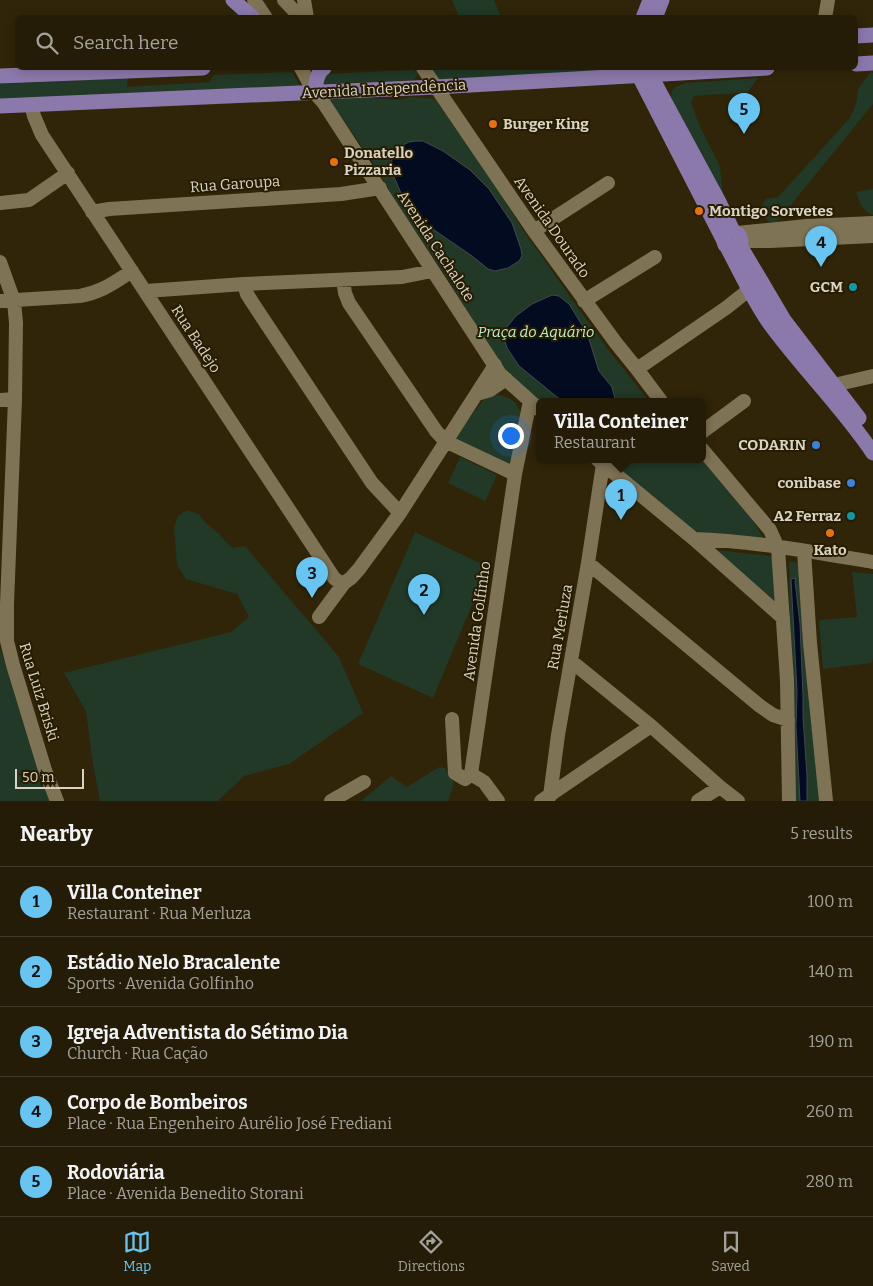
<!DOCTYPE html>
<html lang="en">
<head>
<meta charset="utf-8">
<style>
  :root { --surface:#241c06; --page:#302914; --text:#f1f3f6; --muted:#a3a19b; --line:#413a28; --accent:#68c4f0 }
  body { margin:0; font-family:Bitter,serif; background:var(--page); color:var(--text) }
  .scale { position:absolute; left:15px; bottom:12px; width:69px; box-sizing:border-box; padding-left:5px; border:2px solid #dad3c3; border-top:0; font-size:14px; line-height:18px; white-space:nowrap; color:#dad3c3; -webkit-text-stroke:4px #261c01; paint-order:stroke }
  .you { position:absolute; left:510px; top:435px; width:18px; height:18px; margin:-12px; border:4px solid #fff; border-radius:50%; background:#1a73e8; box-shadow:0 0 0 8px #1a73e833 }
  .badge { display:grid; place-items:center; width:32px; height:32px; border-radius:50%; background:var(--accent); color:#111; font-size:16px; font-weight:700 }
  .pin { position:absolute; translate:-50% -41px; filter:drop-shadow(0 1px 2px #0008) }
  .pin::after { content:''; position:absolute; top:26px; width:18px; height:15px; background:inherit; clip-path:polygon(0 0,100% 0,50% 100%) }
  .popup { position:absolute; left:536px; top:398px; width:170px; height:65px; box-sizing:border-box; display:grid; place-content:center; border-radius:8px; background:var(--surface); filter:drop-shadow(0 1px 4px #0005); font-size:16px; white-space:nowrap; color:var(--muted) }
  .popup b { font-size:19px; color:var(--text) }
  .popup::after { content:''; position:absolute; left:50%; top:100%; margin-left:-10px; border:10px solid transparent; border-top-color:var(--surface) }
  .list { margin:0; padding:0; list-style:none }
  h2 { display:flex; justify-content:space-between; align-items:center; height:65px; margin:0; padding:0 20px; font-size:21px }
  h2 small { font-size:16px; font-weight:400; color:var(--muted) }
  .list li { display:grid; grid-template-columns:32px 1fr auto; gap:15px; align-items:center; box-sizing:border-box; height:70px; padding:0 20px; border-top:1px solid var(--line) }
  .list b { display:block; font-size:19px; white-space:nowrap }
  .list p { margin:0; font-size:16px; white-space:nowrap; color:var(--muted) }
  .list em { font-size:16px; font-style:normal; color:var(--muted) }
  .icon { flex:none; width:28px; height:28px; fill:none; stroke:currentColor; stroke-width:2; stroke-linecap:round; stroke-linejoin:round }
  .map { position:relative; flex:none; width:873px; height:801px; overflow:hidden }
  .search { position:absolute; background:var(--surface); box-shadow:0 2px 12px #0003; left:15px; right:15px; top:15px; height:55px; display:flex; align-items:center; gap:12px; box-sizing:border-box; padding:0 18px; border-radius:8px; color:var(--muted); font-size:19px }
  .sheet { height:415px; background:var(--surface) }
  nav { display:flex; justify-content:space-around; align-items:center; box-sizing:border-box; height:70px; border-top:1px solid var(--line); background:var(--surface); font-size:14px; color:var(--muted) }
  nav a { display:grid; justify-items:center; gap:2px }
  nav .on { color:var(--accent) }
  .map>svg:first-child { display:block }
  .green { fill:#213926 }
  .water { fill:#030b20; stroke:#444751 }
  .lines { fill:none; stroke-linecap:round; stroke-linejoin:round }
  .minor { stroke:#7f7355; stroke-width:14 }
  .major { stroke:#8c79ac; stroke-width:15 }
  .food-dot { fill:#e8710a; stroke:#261c01; stroke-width:2 }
  .culture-dot { fill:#0f9aa8; stroke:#261c01; stroke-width:2 }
  .shop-dot { fill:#3f7fe0; stroke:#261c01; stroke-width:2 }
  .labels { text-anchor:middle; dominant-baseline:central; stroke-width:4; stroke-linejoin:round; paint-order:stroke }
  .street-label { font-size:15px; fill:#dad3c3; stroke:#261c01 }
  .poi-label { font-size:15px; font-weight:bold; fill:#dad3c3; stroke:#261c01; text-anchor:end }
  .park-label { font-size:15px; font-style:italic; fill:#baefc4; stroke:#261c01 }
</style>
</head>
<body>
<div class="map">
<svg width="873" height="801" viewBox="0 0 873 801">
  <rect width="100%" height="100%" fill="#302508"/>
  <!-- green -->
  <path class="green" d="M452,0H494L501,17H459Z
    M427,68H629V72L437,83Z
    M413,70L417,72C418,76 417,77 414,80L324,84L321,83L325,74Z
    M292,72L302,89L0,103V84L128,78L127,87L210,82L213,75Z
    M870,73H873V104L777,222H770L763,217L761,207L766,199L778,197L850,118L856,104L858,89Z
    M758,78L747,93L705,95L694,96L691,102L700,127L720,166L723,196L671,99C670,88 676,86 686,83Z
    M357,97L398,100L411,97L435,99L494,183L521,227L571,298L607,348L649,401H540L505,371L446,276L397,203L374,164L328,98Z
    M873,189V215C861,211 860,202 856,192Z
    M494,394C505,395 518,400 520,413C522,423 513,453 511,464L507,466L456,443L455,437L485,398Z
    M460,457L497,475L485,501L448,483Z
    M607,459H701L751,518L765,541L702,535L672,516Z
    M187,510L199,514L206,523L218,533L232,548L245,546L339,657L363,713L289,764L244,776L218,801H100L92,758L86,711L64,673L231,632L249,617L237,594L186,579L177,565L174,527L178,516Z
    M415,532L488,567L433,698L358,664Z
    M715,550L770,556L775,560L777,599L773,600Z
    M789,561L800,564L817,763L819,801H793Z
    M852,572L873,574V657L872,663L823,669L819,620L857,617Z
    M0,651H1L50,801H0Z
    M439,767L445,768L454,783L448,801H361L391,776L407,787Z"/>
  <!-- water -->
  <path class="water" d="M416,141H423L443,151L470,170L489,189L512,223L521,249L522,256L519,261L508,268L495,271L488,269L472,256L424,223L401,193L391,170L390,163L403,145L409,142Z
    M552,295L559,296L569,304L587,333L599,371L612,387L615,399L614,401H562L519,366L507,348L505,341L507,327L516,316L532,304Z
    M796,578L795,581L800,624L803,695V717L807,776V801H800L796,726L797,691L791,579Z"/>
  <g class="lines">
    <!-- minor -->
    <path class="minor" d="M254,0L266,18
      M284,0L301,18
      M304,0L307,18
      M825,18L828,0
      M301,68L314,92L323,102L500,374L540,410
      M423,68L534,231L616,343L637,369L661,401
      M31,105L34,116L42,135L334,578L339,582L344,583
      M0,203L29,200L68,173
      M92,212L109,209L341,194L380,188
      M534,231L608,183
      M737,233L807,226L873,223
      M741,241H770L873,236
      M0,262L14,301L16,323L15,399L7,604V641L13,665L45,770L57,801
      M343,280L345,293L349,303L436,431L445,441L515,474
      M244,284L247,294L252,302L372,483L400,513
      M146,291L244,284L402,277L432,271
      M0,301L80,296C102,292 113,283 132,271
      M584,301L655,257
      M637,369L726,308L750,289
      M826,389L834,385L873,376
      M477,394L490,390L506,379
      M0,400L15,399
      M702,432L744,401
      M702,449L770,530L778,548L787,680L789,801
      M597,459L694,539L783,618
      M694,539C754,541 814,552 873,562
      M804,551L810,643L826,801
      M588,563L760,706L773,715L788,720
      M319,617L344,583L351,578L359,569L400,513L495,365
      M571,661L651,726L720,787L738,801
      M452,719L455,773L465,779L471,774L515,474L530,401
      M471,774L484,782L498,801
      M550,796L558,735L588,563L603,464
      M331,801L364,782
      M541,801L651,726
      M698,801L720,787"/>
    <!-- major -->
    <path class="major" d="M233,0L253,18
      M643,18L650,0
      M655,18L662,0
      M856,36L873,35
      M856,64L873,63
      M635,68L723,239L725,245L732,248L736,247L741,241L739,235L733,231L727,233L723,239
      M649,68L651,75L659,91L718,200L733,231
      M0,76L203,68
      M314,92C316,83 317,72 324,68
      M0,106L436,87L767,68
      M739,244L784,320L859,418
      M727,247C741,273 753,300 770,324C802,368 842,407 873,453"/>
  </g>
  <!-- markers -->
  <g class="food-dot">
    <circle cx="493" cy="124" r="5"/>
    <circle cx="334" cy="162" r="5"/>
    <circle cx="699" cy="211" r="5"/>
    <circle cx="830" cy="533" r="5"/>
  </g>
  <g class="culture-dot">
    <circle cx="853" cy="287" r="5"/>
    <circle cx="851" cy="516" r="5"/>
  </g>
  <g class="shop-dot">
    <circle cx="816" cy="445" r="5"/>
    <circle cx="851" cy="483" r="5"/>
  </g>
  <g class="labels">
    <!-- street labels -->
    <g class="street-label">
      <text transform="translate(384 89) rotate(-3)">Avenida Independência</text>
      <text transform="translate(235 184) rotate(-4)">Rua Garoupa</text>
      <text transform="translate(552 227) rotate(55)">Avenida Dourado</text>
      <text transform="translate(436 246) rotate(57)">Avenida Cachalote</text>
      <text transform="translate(196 339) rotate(57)">Rua Badejo</text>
      <text transform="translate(477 621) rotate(-82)">Avenida Golfinho</text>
      <text transform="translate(560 627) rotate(-80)">Rua Merluza</text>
      <text transform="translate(39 692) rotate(73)">Rua Luiz Briski</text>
    </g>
    <!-- poi labels -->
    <g class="poi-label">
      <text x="503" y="124" text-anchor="start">Burger King</text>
      <text x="344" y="153" text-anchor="start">Donatello<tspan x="344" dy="17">Pizzaria</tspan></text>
      <text x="709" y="211" text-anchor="start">Montigo Sorvetes</text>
      <text x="843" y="287">GCM</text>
      <text x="806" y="445">CODARIN</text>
      <text x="841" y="483">conibase</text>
      <text x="841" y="516">A2 Ferraz</text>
      <text x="830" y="550" text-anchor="middle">Kato</text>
    </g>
    <!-- park labels -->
    <g class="park-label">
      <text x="536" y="332">Praça do Aquário</text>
    </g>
  </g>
</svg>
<div class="scale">50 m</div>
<div class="you"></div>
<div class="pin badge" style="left:621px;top:520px">1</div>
<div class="popup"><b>Villa Conteiner</b>Restaurant</div>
<div class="pin badge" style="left:424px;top:615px">2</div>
<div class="pin badge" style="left:312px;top:598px">3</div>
<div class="pin badge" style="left:821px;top:267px">4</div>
<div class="pin badge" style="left:744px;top:134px">5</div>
<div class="search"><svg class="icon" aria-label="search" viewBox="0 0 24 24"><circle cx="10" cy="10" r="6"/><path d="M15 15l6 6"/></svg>Search here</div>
</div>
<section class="sheet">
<h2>Nearby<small>5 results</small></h2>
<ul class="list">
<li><span class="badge">1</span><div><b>Villa Conteiner</b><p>Restaurant · Rua Merluza</p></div><em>100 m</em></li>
<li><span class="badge">2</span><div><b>Estádio Nelo Bracalente</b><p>Sports · Avenida Golfinho</p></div><em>140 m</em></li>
<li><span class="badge">3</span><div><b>Igreja Adventista do Sétimo Dia</b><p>Church · Rua Cação</p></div><em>190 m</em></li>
<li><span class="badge">4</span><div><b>Corpo de Bombeiros</b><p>Place · Rua Engenheiro Aurélio José Frediani</p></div><em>260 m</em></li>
<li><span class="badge">5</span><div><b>Rodoviária</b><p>Place · Avenida Benedito Storani</p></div><em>280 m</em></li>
</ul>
</section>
<nav>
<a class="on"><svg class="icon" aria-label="map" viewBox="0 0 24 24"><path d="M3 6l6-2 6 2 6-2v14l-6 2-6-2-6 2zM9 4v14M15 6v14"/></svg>Map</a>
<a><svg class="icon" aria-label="directions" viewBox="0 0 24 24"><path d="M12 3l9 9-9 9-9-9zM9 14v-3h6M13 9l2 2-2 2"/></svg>Directions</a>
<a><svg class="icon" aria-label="saved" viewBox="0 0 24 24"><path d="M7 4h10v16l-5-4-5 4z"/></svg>Saved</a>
</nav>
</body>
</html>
